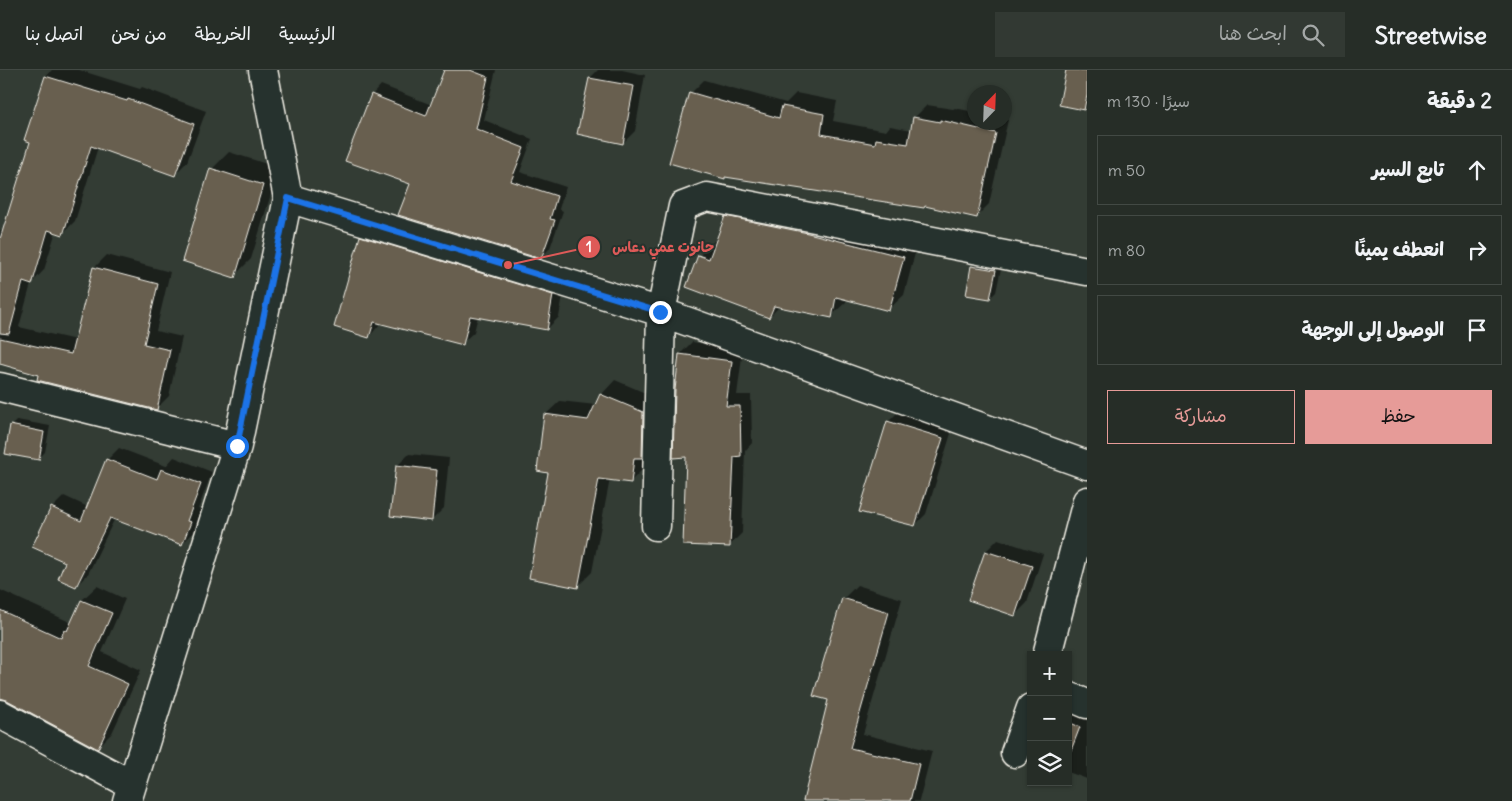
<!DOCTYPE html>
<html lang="ar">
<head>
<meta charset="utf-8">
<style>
  :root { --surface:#262d27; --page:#323933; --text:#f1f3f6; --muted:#a4a8a7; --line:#424944; --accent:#e69b98 }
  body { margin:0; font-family:Delius,"Playpen Sans Arabic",sans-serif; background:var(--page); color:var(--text); direction:rtl }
  .controls { position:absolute; right:15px; bottom:15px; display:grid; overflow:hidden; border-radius:0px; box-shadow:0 1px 4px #0004 }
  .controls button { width:45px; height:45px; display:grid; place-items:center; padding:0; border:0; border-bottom:1px solid var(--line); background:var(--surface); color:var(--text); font:25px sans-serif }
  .compass { position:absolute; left:967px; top:15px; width:45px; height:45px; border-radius:50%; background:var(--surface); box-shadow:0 1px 4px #0004; rotate:23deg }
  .stop { position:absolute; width:15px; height:15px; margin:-11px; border:4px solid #1a73e8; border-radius:50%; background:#fff }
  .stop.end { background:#1a73e8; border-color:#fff; box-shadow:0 1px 5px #0008 }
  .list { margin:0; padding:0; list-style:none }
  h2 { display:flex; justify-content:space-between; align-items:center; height:65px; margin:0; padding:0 20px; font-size:21px }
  h2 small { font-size:16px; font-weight:400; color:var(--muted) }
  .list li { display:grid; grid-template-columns:32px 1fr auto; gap:15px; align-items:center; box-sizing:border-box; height:70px; margin:0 10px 10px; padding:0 10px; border:1px solid var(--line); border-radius:0px }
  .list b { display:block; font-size:19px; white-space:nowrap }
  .list em { font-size:16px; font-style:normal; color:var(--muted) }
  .actions { display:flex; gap:10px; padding:15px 20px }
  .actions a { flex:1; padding:11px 0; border:1px solid var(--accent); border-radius:0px; text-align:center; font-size:18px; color:var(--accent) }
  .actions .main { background:var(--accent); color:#111 }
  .icon { flex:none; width:28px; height:28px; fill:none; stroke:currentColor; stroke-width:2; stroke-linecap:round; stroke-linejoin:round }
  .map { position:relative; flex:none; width:1087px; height:731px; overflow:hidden; direction:ltr }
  header { display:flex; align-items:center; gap:30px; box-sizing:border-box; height:70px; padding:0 25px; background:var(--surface); border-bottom:1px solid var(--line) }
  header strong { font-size:24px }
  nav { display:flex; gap:28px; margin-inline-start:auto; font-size:18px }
  .search { width:350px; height:45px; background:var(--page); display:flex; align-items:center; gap:12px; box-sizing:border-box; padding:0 18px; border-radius:0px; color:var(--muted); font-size:19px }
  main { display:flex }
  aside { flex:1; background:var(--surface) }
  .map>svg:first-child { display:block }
  .shadow { fill:#0007; fill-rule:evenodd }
  .building { fill:#675f50; stroke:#f4f1e8 }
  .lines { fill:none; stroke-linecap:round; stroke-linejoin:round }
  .street-casing { stroke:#f4f1e8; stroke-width:31 }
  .street { stroke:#26332d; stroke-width:28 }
  .route { stroke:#1a73e8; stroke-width:6 }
  .leader { fill:none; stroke:#de5a58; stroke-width:2 }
  .callout-dot { fill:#de5a58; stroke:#26332d; stroke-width:2 }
  .mark-label { font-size:15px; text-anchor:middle; font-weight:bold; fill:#fff }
  .callout-label { font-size:14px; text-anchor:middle; font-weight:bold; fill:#de5a58; stroke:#26332d; stroke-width:4; stroke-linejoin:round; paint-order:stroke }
</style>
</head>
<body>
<header>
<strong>Streetwise</strong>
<div class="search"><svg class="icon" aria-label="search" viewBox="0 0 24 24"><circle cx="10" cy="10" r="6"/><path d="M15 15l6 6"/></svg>ابحث هنا</div>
<nav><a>الرئيسية</a><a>الخريطة</a><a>من نحن</a><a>اتصل بنا</a></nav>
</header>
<main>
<aside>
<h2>2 دقيقة<small>سيرًا · 130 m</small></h2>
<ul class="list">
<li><svg class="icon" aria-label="ahead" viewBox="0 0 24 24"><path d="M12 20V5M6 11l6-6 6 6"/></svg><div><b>تابع السير</b></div><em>50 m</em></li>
<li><svg class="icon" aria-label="right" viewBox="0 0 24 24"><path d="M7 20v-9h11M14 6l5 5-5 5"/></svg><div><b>انعطف يمينًا</b></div><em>80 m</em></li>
<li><svg class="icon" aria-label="arrive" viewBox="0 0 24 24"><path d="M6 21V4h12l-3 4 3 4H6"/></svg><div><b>الوصول إلى الوجهة</b></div></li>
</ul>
<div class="actions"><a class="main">حفظ</a><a>مشاركة</a></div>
</aside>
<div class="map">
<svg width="1087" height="731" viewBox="0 0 1087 731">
  <rect width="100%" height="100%" fill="#333c34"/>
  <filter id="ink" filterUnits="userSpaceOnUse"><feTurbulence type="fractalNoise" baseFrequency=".02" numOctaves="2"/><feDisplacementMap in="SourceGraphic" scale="10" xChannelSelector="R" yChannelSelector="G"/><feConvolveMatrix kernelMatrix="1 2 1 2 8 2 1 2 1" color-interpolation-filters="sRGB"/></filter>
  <g filter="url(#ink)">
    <!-- shadow -->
    <path class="shadow" d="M52,0H79L140,19L142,17L206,41L187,92L174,105L98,77L75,151L62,164L56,161L44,200L31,214L19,257L76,270L94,198L107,185L170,202L156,261L182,267L169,326L156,339L0,293V160L4,161L32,71L29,61L46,6Z
      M445,0H496L484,50L532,69L520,102L566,117L559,139L563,141L550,178L541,188L412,113L372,25L381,15L432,35Z
      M598,0H622L645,5L635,61L623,73L579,63L590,8Z
      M1067,0H1087V35L1084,39Z
      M704,10L786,33L796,23L837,31L833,51L886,61L890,56L912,60L914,48L927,35L953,39L955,38L974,42V52H1004V49L1008,50L989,134L976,147L691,23Z
      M229,82L279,98L251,189L234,206L212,99Z
      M741,132L918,172L904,225L889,239L847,229L846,232L831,246L780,236L769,247L699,186L714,171L717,172L726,147ZM733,147L814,163V165L733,149Z
      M373,155L565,214L559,247L547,259L478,246L474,262L462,273L381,253L369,267L361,167Z
      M978,190L1002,194L996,222L990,228L968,224L973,196Z
      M692,272L743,279L737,325H751L752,373L745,381L742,463L730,475L687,386L680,284Z
      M615,310L657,328L645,397L630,412L610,409L592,502L578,516L550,402L545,345L560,331L596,335L601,325Z
      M899,341L953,357L926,444L915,455L888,352Z
      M17,350L50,356L45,382L39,388L11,356Z
      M119,378L166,396L174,387L212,402L198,439L202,440L194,462L182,474L115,448L88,504L76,516L66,492L34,476L52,438L64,426L88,437L107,390Z
      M409,384L449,388L444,438L432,450L397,396Z
      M998,469L1043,484L1027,533L1015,545L970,529L986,481Z
      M857,515L902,529L863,664L932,681L919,731H805L829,629L843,529Z
      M97,516L125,529L102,582L141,600L112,663L98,677L0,615V520L72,553L82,530Z
      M1068,632L1087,639V709L1068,702Z"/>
    <!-- building -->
    <path class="building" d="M444,0H470L488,7L476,59L524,78L511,111L557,126L550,149L555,150L541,189L398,145L410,114L345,91L371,24L426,46Z
      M1066,0H1087V25L1084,40L1059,35Z
      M45,6L127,31L128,29L194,54L175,106L91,76L63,165L48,160L32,215L23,212L9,264L0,263V169L30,72L24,70Z
      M589,8L634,16L623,74L577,64Z
      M689,22L779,48L782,36L824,44L821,64L875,74L876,69L908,74L913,47L940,52V50L996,63L977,148L925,136L924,138L725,107V109L669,93Z
      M210,98L263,115L235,208L182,191Z
      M725,146L808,163L904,187L889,241L836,227L832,248L774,236L769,248L686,217L698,185L709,189Z
      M360,166L553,225L547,260L470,246L463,275L374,252L369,268L334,257Z
      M971,196L996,200L990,229L966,225Z
      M93,197L158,214L144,274L170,280L157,340L37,310L38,305L0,294V268L71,284Z
      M679,284L732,291L726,336H740L741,386L734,387L730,477L683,475L686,387L673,388L675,320Z
      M600,324L643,342L642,388H634L631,413L599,409L578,518L529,508L548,403L537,401L544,344L588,350Z
      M887,351L943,368L915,456L859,442Z
      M10,355L44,362L39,390L5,384Z
      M106,389L157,409L161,399L201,414L187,451L191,452L182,475L110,448L76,517L58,509L65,492L32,477L51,437L81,451Z
      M396,395L437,400L432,451L390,446Z
      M985,481L1032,496L1015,546L968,530Z
      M842,528L889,542L850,678L919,694L910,731H803L828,630L813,626Z
      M81,530L112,543L89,596L128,614L98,679L7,630L0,628V540L61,568L64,560L67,561Z
      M1068,652L1080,657L1068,688Z"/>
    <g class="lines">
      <defs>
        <path id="street" d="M263,0L288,128L661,242L1087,395
          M0,317L237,376
          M656,456L661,242L683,136L707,127L1087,201
          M1047,585L1087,431
          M1068,626L1087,634
          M0,644L132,715
          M1015,683L1031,638
          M127,731L237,376L288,128"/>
      </defs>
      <!-- street casing -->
      <use href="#street" class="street-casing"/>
      <!-- street -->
      <use href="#street" class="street"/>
    </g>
  </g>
  <g class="lines" filter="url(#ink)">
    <!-- route -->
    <path class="route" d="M237,376L288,128L660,242"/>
  </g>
  <!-- callouts -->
  <path class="leader" d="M508 195L589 177"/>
  <g class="callout-dot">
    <circle cx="508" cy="195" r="5"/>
    <circle cx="589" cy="177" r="12"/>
  </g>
  <g class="mark-label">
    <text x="589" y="182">1</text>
  </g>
  <g class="callout-label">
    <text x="663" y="182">حانوت عمي دعاس</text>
  </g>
</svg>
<div class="controls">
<button>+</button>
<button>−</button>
<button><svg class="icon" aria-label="layers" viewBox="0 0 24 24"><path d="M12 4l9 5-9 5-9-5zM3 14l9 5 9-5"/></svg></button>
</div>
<svg class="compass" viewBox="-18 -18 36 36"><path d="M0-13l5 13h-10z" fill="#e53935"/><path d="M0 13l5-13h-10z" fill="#a4a8a7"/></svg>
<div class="stop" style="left:237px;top:376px"></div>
<div class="stop end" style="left:660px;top:242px"></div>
</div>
</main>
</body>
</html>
